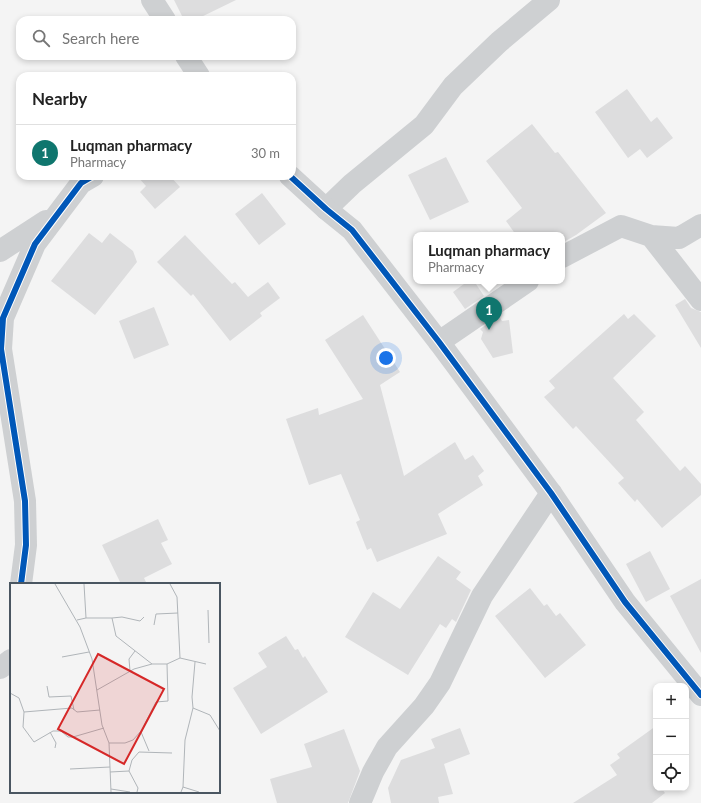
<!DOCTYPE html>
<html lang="en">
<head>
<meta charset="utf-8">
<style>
  :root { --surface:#fff; --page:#f6f6f6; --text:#222; --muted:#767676; --line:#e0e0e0; --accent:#0f766e }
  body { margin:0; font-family:Lato,sans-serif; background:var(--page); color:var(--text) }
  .controls { position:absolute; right:12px; bottom:12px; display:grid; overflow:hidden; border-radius:8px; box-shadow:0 2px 6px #0003 }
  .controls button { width:36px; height:36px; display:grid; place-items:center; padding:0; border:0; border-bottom:1px solid var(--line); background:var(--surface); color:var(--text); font:20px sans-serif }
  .you { position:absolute; left:386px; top:358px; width:14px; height:14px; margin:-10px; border:3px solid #fff; border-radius:50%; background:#1a73e8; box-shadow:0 0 0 6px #1a73e833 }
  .badge { display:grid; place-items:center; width:26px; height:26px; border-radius:50%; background:var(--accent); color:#fff; font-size:13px; font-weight:700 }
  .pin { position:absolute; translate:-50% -33px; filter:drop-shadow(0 1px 2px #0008) }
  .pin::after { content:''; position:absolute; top:21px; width:14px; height:12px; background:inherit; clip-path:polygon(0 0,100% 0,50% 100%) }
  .popup { position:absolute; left:413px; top:232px; width:152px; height:52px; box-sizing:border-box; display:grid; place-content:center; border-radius:8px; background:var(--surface); filter:drop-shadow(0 1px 3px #0005); font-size:13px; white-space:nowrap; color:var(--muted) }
  .popup b { font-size:15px; color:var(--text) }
  .popup::after { content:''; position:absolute; left:50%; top:100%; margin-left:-8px; border:8px solid transparent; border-top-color:var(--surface) }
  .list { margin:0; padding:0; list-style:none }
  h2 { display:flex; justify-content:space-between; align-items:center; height:52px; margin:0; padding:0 16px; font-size:17px }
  h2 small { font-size:13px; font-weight:400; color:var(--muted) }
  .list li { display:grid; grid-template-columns:26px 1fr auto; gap:12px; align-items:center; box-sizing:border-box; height:56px; padding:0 16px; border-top:1px solid var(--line) }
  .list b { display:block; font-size:15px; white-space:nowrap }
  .list p { margin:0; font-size:13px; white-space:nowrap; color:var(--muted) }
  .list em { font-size:13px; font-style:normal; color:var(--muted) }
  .icon { flex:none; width:22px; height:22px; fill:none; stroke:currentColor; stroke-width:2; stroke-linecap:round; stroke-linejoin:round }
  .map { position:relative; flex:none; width:701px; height:803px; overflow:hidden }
  .search { position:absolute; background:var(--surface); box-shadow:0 2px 6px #0003; left:16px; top:16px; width:280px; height:44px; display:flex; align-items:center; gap:10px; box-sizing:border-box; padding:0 14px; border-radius:12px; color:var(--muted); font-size:15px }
  .panel { position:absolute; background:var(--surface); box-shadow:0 2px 6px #0003; left:16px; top:72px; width:280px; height:108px; border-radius:12px }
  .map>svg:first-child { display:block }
  .building { fill:#ddddde }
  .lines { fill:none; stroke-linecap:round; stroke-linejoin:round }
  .minor { stroke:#ced0d2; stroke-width:22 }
  .tertiary { stroke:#ced0d2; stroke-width:22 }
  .cycleway-casing { stroke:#fff; stroke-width:8 }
  .cycleway { stroke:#0057b8; stroke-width:6 }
  .inset-road { fill:none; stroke:#b0b5b9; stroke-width:1 }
  .view { fill:#d62828; fill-opacity:0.15; stroke:#d62828; stroke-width:2 }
  .inset-edge { fill:none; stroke:#4a5661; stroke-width:2 }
</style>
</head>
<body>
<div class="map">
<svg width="701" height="803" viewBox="0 0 701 803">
  <rect width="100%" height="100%" fill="#f4f4f4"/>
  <!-- building -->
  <path class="building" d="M174,0H236L195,20H184Z
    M627,89L651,122L657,117L673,138L647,158L640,149L628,158L595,112Z
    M532,124L555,153L558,152L606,213L576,235L562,243V235H516L506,221L522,208L486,161Z
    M446,157L469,202L430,220L408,175Z
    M137,176H170L180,187L155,209L140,192L146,186Z
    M262,193L286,224L259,245L235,214Z
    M89,233L102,243L110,233L133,251L137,262L95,315L51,281Z
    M185,235L232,284L235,282L248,297L268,282L280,298L260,313L262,316L230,341L193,294L191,296L157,262Z
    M468,281H474L484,296L465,309L453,292Z
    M685,299L691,308L701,312V348L675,305Z
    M154,307L169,345L134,359L119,321Z
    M624,314L628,319L634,314L656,336L613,378L644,412L636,420L680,471L685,466L701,484V495L662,528L637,499L635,502L618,483L624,478L576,426L573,429L544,397L555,388L549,381Z
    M363,315L400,372L380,385L404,476L455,442L465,460L473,455L484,471L478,476L483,485L438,514L447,534L377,562L371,548L367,550L356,522L360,520L341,474L309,485L286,419L318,408L319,415L363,399L325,340Z
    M499,316L502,321L509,320L513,353L493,358L481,339L483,332L480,329Z
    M158,519L168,540L161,543L172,564L144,578L147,584H121L102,545Z
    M650,551L670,589L646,602L626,564Z
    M438,556L461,572L456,579L471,590L456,622L452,619L446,628L440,624L408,675L345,637L373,592L400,609Z
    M701,579V653L670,596Z
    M530,588L544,606L547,604L556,616L560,613L586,645L545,678L495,616Z
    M286,636L295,650L298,649L303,658L305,656L328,692L261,734L233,688L267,667L258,653Z
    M656,726V788H661L665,793L652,803H573L617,775L610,765L620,758L617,754Z
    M460,728L470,754L444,764L453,794L438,797L439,803H391L388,788L401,760L435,748L431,739Z
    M344,729L360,771L348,803H277L270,779L312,767L304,744Z"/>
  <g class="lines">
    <!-- minor -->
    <path class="minor" d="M326,209L352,184L424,125L453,86L499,42L549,0
      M651,236L701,300
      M0,251L46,221
      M562,257L621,226L651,236L679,238L701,225
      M439,342L528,281
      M21,584L26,545L25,501L1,349L3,318L35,244L81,183L93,176
      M0,668L11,660
      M360,803L373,772L387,747L424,706L440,683L482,596L551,493"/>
    <!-- tertiary -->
    <path class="tertiary" d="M152,0L165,20
      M186,56L199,76
      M290,176L326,209L352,230L439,342L551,493L625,602L701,695"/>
    <defs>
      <path id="cycleway" d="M290,176L326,209L352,230L439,342L551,493L625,602L701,695
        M21,584L26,545L25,501L1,349L3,318L35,244L81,183L93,176"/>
    </defs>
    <!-- cycleway casing -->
    <use href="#cycleway" class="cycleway-casing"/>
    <!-- cycleway -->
    <use href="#cycleway" class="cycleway"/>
  </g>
  <!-- overview -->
  <g transform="translate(10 583)">
    <rect width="210" height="210" fill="#f4f4f4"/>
    <path class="inset-road" d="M45,1L70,44L82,76L92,142L99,160L101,209M160,1L167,14L170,75M198,27L199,60M76,35H102L106,53L142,81M102,35L112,34L130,38L134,34M67,37L76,35L74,1M144,42L146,31L168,30M52,74L79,69M185,79L182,114L183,125L200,132L210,148M120,88L119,76L125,68M37,103L39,114L61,113L64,127M87,107L124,86L142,81H157L170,75L196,81M0,110L9,115L14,129L13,144L24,159L43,148H51L58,154H63L94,145M14,129L62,125L67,129L90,127M40,149L46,160L45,165M131,149L139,168M99,160H115L123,157L131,148L146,119L158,118L157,81M60,186L100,184M100,189L119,188M173,204L175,157L183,125M101,206L120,209M127,209L128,205L119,188L122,177L129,169L162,170M171,209L173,204L189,209"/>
    <path class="view" d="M88,71L154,106L114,181L48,146Z"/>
    <rect width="210" height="210" class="inset-edge"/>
  </g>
</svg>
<div class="controls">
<button>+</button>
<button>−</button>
<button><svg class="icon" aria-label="locate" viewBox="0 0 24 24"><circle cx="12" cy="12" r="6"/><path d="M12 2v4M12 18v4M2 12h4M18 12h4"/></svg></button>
</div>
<div class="you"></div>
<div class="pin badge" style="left:489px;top:330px">1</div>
<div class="popup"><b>Luqman pharmacy</b>Pharmacy</div>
<div class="search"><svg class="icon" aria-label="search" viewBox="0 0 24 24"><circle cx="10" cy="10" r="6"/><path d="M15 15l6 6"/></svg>Search here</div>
<section class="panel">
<h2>Nearby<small></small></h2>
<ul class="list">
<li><span class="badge">1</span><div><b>Luqman pharmacy</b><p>Pharmacy</p></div><em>30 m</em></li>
</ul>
</section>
</div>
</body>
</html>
